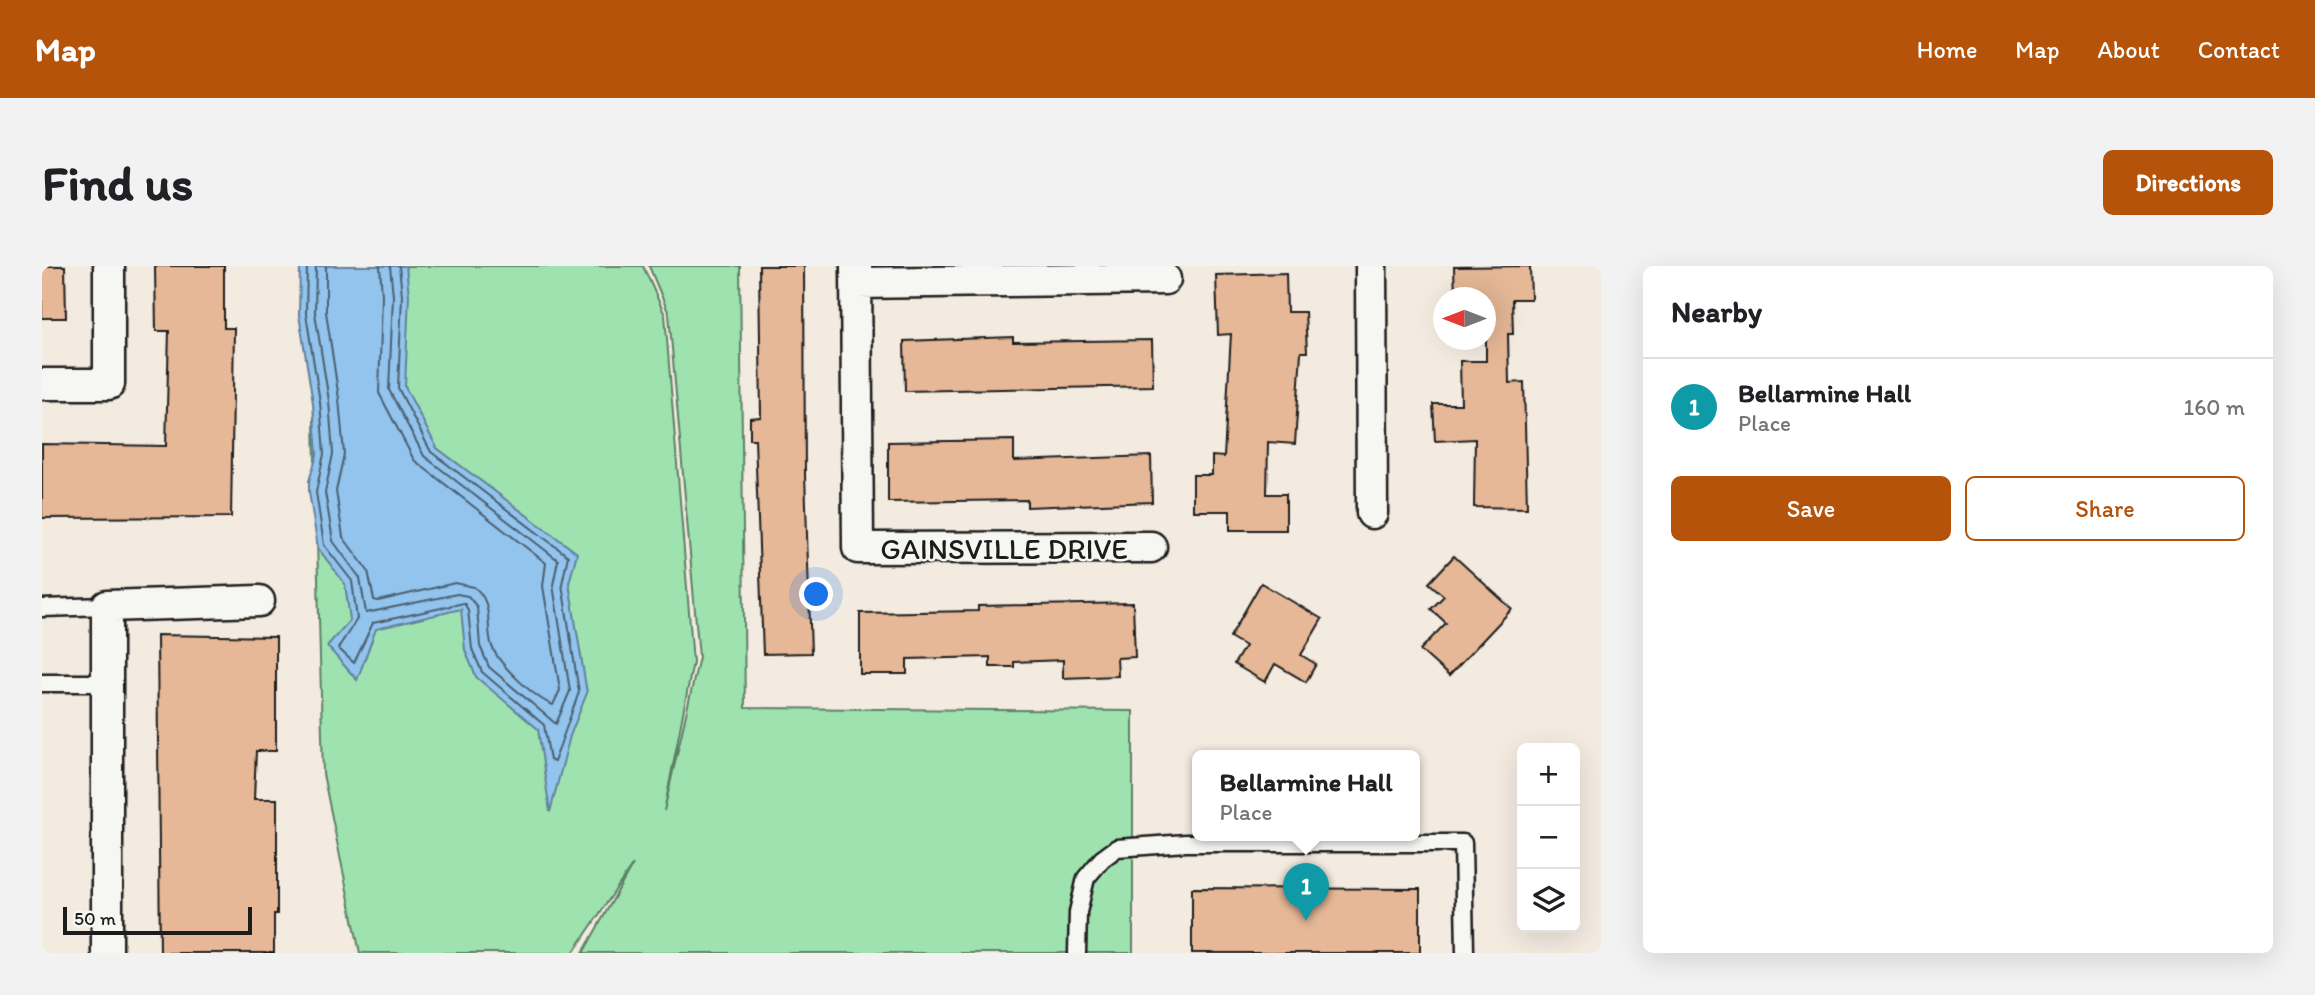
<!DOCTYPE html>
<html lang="en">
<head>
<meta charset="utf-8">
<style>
  :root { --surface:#fff; --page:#f2f2f2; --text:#202124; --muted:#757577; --line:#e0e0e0; --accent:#b45309 }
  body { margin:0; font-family:Itim,sans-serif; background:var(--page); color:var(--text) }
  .controls { position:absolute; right:21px; bottom:21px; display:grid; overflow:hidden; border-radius:10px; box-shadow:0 7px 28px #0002 }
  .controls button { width:63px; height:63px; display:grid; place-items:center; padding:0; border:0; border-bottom:2px solid var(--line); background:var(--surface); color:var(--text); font:35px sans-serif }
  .compass { position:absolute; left:1391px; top:21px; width:63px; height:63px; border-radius:50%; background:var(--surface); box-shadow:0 7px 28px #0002; rotate:270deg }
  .scale { position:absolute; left:21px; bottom:18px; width:189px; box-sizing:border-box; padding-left:7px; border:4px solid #1c1c1c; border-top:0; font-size:19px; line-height:24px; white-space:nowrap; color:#1c1c1c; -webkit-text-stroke:5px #f6f6f2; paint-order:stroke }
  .you { position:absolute; left:775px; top:329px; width:24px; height:24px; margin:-18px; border:5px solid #fff; border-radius:50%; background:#1a73e8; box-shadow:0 0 0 10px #1a73e833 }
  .badge { display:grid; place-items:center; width:46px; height:46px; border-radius:50%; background:var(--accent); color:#fff; font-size:23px; font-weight:700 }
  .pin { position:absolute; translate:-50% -58px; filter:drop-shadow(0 2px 4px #0008) }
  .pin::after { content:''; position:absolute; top:37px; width:24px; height:21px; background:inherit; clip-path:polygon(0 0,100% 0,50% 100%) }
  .popup { position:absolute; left:1150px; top:484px; width:228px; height:91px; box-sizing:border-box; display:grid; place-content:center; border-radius:10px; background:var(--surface); filter:drop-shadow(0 2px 5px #0005); font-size:23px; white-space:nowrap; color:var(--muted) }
  .popup b { font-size:26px; color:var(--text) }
  .popup::after { content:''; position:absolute; left:50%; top:100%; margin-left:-14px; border:14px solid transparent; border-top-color:var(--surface) }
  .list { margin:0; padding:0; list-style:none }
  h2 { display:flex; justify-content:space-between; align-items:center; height:91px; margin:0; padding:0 28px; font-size:30px }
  h2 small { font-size:23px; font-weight:400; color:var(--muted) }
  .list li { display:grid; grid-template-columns:46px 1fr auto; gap:21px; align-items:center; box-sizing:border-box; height:98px; padding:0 28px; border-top:2px solid var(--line) }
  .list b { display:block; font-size:26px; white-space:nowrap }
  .list p { margin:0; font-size:23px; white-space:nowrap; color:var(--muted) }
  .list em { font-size:23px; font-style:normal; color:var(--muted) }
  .actions { display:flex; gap:14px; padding:21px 28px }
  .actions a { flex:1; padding:16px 0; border:2px solid var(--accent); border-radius:10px; text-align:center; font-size:24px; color:var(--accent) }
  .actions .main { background:var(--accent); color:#fff }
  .icon { flex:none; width:38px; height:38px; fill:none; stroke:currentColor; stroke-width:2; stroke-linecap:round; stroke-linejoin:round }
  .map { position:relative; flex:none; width:1559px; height:687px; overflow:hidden; border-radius:10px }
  header { display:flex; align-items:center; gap:42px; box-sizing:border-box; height:98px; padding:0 35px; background:var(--accent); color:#fff }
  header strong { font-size:33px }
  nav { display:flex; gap:38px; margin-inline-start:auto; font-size:24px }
  .intro { display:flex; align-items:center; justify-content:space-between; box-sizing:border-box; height:168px; padding:0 42px }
  h1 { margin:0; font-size:49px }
  .button { padding:18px 32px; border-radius:10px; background:var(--accent); color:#fff; font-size:24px; font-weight:700 }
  main { display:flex; gap:42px; padding:0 42px }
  aside { flex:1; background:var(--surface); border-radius:10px; box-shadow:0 7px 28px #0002 }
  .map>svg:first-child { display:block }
  .green { fill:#9ee3af; stroke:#5d8066; stroke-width:2 }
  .water { fill:#92c4ee; stroke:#63819a; stroke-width:2 }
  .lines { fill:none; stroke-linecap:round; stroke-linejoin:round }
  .shore { stroke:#4b5f70; stroke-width:2 }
  .building { fill:#e6b897; stroke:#1c1c1c; stroke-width:2 }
  .service-casing { stroke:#1c1c1c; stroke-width:21 }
  .minor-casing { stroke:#1c1c1c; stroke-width:35 }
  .service { stroke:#f6f6f2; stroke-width:16 }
  .minor { stroke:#f6f6f2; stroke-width:30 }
  .labels { text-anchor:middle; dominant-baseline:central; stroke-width:5; stroke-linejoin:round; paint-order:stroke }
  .street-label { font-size:30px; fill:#1c1c1c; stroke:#f6f6f2 }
</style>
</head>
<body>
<header>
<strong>Map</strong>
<nav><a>Home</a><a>Map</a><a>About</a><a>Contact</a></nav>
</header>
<div class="intro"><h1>Find us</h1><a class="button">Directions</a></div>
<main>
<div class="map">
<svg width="1559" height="687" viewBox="0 0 1559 687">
  <rect width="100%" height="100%" fill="#f3eae0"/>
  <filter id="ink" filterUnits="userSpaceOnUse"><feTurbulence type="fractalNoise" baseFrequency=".0143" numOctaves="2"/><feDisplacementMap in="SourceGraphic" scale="14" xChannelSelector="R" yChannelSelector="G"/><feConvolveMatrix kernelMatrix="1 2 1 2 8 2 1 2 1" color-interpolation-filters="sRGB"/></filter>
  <g filter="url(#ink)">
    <!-- green -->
    <path class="green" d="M268,0H601L623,49L651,396L622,545L657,391L627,48L607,0H698L703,442L1091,445V687H541L591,598L531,687H318L281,508Z"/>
    <!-- water -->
    <path class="water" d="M258,0H364L367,29L363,121L395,182L535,287L527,317L545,427L528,470L508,546L496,463L434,411L423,384L419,343L334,363L315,414L285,380L308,354L303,318L276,282L267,226V215L275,189L271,137L257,49Z"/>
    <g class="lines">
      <!-- shore -->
      <path class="shore" d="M265,0L264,48L278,136L282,188L274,226L282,279L310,315L315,353L296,382L312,397L331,357L422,337L426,344L430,383L440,406L502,459L508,494L512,496L537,426L520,318L526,290L389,186L356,122L360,29L357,0
        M274,0L273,47L287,135L291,188L283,226L291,275L318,312L324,347L415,328L426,330L435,341L438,380L447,401L514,458L528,425L511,319L516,294L382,190L347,124L351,30L348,0
        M284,0V46L297,133L302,188L294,225L301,271L326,305L332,334L336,335L413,317L432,321C451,335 444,357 449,377C453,396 494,433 511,439L518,424L501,320L504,297L372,194L337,127L340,30L338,0"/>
    </g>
    <!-- building -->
    <path class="building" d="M0,0H23L24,52H0Z
      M113,0H182V62H192L189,251L0,252V178L124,180L127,65H114Z
      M717,0H762L763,209L769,387L721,388L713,173H708V152L719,151Z
      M1488,0L1489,33H1470L1471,68H1466L1467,117L1482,116L1485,242L1432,241L1433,173L1393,175L1391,138H1419L1418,95H1444V32H1413L1412,1Z
      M1244,7L1245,46H1263L1265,86H1259L1253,178L1226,176L1225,228H1244V264H1188V245H1151V209H1170V190L1182,191L1189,68L1176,69L1174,9Z
      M971,71V76L1110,74L1111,120L863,125L862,75Z
      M972,174V195L1109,190L1110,236L985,241V234L846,236V176Z
      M1412,290L1470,343L1407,410L1378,384L1404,357L1389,343L1402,330L1387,317Z
      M1219,317L1280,353L1259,389L1274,398L1264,416L1233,398L1223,416L1192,398L1203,380L1188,371Z
      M1091,337L1093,391L1075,392L1076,410L1021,412V394L972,396V401H948V391L865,393V408H818V347L936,345V340Z
      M115,369L234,371V485H214L212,533H235V648H232V687H118Z
      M1150,622L1378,623V687H1150Z"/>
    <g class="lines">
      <defs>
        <path id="service" d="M0,342L65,340
          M0,417H65
          M1035,687L1036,646L1044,612L1060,593L1075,582L1144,577H1421L1423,687"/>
        <path id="minor" d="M814,0L816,282L1109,281
          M1329,0L1330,247
          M815,17L1123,13
          M0,118H67V0
          M65,687V340L217,335"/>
      </defs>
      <!-- service casing -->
      <use href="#service" class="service-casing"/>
      <!-- minor casing -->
      <use href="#minor" class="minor-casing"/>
      <!-- service -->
      <use href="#service" class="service"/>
      <!-- minor -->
      <use href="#minor" class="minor"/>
    </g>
  </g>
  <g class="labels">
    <!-- street labels -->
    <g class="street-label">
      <text x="962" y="282">GAINSVILLE DRIVE</text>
    </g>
  </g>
</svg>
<div class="controls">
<button>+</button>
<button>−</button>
<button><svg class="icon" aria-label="layers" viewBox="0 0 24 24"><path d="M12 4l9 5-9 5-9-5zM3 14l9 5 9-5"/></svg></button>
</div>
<svg class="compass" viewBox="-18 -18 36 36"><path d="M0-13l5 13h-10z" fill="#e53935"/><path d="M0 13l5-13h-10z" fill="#757577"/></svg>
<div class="scale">50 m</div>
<div class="you"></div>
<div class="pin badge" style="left:1264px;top:655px;background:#0f9aa8">1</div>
<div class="popup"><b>Bellarmine Hall</b>Place</div>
</div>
<aside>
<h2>Nearby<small></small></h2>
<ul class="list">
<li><span class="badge" style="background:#0f9aa8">1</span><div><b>Bellarmine Hall</b><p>Place</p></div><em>160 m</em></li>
</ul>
<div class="actions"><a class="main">Save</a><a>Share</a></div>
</aside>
</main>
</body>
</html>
